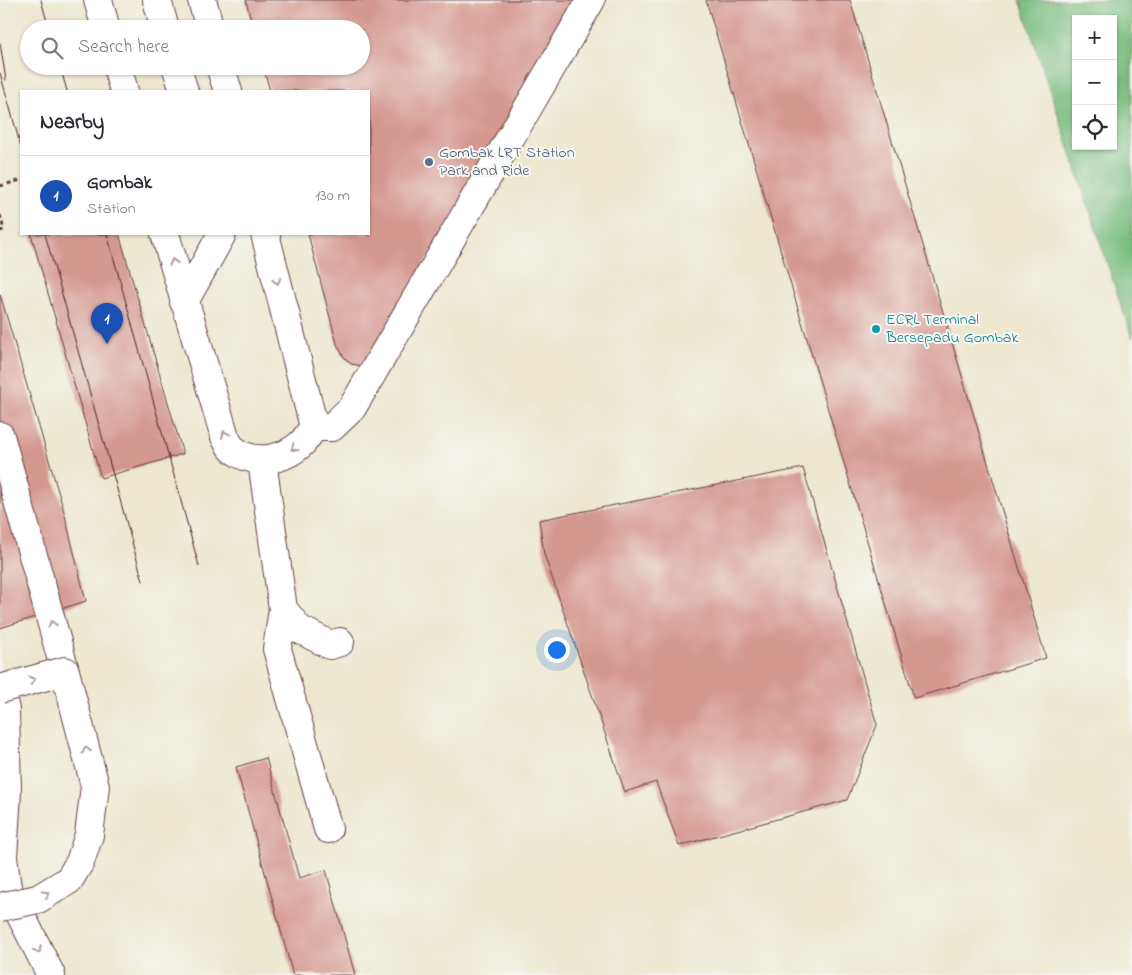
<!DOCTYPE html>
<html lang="en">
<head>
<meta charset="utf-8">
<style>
  :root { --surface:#fff; --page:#f2f2f3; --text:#2b2b33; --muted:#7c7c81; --line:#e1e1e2; --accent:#d1495b }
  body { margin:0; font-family:"Indie Flower",sans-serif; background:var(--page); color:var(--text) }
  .controls { position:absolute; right:15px; top:15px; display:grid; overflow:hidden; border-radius:0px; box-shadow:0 1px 4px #0004 }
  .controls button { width:45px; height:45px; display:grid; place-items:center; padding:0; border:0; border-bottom:1px solid var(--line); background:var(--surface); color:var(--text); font:25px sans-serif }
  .you { position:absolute; left:556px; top:649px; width:18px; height:18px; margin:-12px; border:4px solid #fff; border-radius:50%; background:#1a73e8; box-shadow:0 0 0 8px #1a73e833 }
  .badge { display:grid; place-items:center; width:32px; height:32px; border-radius:50%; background:var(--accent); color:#fff; font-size:16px; font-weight:700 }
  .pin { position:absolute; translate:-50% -41px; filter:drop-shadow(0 1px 2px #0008) }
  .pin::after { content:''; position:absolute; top:26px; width:18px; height:15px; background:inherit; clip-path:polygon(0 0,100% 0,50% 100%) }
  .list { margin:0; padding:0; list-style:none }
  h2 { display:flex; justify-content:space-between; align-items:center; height:65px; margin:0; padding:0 20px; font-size:21px }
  h2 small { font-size:16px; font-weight:400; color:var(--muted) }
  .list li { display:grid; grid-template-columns:32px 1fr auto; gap:15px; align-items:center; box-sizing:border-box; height:80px; padding:0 20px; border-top:1px solid var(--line) }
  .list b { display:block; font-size:19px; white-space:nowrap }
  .list p { margin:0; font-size:16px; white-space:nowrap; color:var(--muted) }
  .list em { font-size:16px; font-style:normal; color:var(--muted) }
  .icon { flex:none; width:28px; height:28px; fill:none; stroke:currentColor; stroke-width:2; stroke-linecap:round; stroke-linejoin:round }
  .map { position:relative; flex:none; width:1132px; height:975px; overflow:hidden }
  .search { position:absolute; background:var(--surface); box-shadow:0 1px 4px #0004; left:20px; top:20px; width:350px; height:55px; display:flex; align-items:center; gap:12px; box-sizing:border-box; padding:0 18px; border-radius:28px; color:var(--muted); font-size:19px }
  .panel { position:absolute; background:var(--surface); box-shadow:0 1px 4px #0004; left:20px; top:90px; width:350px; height:145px; border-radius:0px }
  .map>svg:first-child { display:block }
  .forest { fill:#7cbe80; stroke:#636e56; fill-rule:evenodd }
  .building { fill:#d4988e }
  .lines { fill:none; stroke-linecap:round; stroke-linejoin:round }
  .minor-casing { stroke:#623d43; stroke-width:30 }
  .path { stroke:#623d43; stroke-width:3; stroke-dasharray:4 4; stroke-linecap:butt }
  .minor { stroke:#fff; stroke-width:28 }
  .tram { stroke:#4a1f2b; stroke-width:1 }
  .minor-bridge-casing { stroke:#623d43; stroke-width:30; stroke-linecap:butt }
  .minor-bridge { stroke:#fff; stroke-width:28 }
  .oneway { stroke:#ae9aa0 }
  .service-dot { fill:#5c6f8a; stroke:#f6f6f2; stroke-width:2 }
  .culture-dot { fill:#0f9aa8; stroke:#f6f6f2; stroke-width:2 }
  .labels { text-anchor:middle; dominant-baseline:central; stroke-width:4; stroke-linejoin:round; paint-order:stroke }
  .service-label { font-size:16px; fill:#4e5e75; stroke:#f6f6f2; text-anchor:start }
  .culture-label { font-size:16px; fill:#0d838f; stroke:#f6f6f2; text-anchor:start }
</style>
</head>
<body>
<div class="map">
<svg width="1132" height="975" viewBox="0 0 1132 975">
  <rect width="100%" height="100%" fill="#f6f6f2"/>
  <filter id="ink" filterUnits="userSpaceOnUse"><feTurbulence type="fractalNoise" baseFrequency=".02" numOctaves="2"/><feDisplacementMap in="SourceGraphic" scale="10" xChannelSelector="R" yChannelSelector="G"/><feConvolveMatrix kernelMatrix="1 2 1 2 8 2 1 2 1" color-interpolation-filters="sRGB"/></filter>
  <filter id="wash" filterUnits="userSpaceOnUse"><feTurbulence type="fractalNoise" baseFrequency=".0096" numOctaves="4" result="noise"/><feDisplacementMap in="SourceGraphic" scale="20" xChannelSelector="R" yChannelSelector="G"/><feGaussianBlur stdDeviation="1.12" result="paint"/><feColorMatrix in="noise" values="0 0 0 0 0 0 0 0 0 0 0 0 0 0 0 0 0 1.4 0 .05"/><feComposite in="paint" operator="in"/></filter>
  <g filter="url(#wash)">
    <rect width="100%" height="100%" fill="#ece7cd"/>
    <!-- forest -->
    <path class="forest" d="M1020,0H1132V338ZM1076,19H1113V146H1076Z"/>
    <g id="blocks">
      <!-- building -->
      <path class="building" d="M246,0H581L364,366L351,364L343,356L337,344L308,234H369V91H270L263,66H361V29H253Z
        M706,0H850L1046,658L914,698Z
        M31,234H119L183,454L101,478Z
        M0,294L63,508L86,601L0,628Z
        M803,468L877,725L847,800L679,846L656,782L625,792L544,554L539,520Z
        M266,758L299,878L326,870L355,975H293L236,767Z"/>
    </g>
  </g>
  <g filter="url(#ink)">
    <use href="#blocks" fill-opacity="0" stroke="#623d43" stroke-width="1"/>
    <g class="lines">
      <defs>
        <path id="minor" d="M98,0L106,29
          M157,0L165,29
          M202,0L210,29
          M117,66L124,91
          M176,66L184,91
          M220,66L228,91
          M165,234L225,437C227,441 230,447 234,450C255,466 284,460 302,443C306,439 310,432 314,427L265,234
          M184,302L222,234
          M314,427H332L352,408L591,0
          M0,436L65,671
          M262,461L283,609L299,629L330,645L340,642
          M283,609L277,649L328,829
          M0,689L5,710L7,792L3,857L7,888L51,975"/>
      </defs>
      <!-- minor casing -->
      <use href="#minor" class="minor-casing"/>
      <!-- path -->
      <path class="path" d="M0,186L21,180
        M0,215L4,230L0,231"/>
      <!-- minor -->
      <use href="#minor" class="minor"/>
      <!-- tram -->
      <path class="tram" d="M41,0L49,29
        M0,43L6,80
        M60,66L67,91
        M0,73L21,147
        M45,234L143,581
        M107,234L199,566"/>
      <defs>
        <path id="minor-bridge" d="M0,689L65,671L95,786L89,835L80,862L69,880L38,899L0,907"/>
      </defs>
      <!-- minor-bridge casing -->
      <use href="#minor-bridge" class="minor-bridge-casing"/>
      <!-- minor-bridge -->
      <use href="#minor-bridge" class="minor-bridge"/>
    </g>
    <!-- one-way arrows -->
    <defs><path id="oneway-chevron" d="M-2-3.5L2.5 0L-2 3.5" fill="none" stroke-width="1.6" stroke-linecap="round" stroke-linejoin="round" transform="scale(1.25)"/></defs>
    <g class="oneway">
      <use href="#oneway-chevron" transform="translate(173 262) rotate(-106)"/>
      <use href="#oneway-chevron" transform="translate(277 281) rotate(76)"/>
      <use href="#oneway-chevron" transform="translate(225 434) rotate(-113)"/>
      <use href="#oneway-chevron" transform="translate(294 448) rotate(145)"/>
      <use href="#oneway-chevron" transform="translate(52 624) rotate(-105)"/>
      <use href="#oneway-chevron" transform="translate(32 680) rotate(-16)"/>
      <use href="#oneway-chevron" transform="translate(86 750) rotate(-105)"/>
      <use href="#oneway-chevron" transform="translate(46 894) rotate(-32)"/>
      <use href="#oneway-chevron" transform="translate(38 950) rotate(63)"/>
    </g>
  </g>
  <!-- markers -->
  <circle class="service-dot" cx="429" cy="162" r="5"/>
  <circle class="culture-dot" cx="876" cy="329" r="5"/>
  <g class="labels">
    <!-- service labels -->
    <g class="service-label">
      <text x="439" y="153">Gombak LRT Station<tspan x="439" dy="18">Park and Ride</tspan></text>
    </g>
    <!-- culture labels -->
    <g class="culture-label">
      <text x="886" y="320">ECRL Terminal<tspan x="886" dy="18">Bersepadu Gombak</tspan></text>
    </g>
  </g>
</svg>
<div class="controls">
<button>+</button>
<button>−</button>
<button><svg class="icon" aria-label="locate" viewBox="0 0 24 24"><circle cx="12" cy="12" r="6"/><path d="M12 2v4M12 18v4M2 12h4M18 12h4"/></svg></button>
</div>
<div class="you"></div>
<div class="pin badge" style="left:107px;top:344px;background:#1a4fb4">1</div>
<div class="search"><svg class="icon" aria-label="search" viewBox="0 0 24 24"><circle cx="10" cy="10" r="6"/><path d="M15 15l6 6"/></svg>Search here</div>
<section class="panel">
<h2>Nearby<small></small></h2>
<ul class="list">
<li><span class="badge" style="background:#1a4fb4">1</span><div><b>Gombak</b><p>Station</p></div><em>130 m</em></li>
</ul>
</section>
</div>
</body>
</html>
